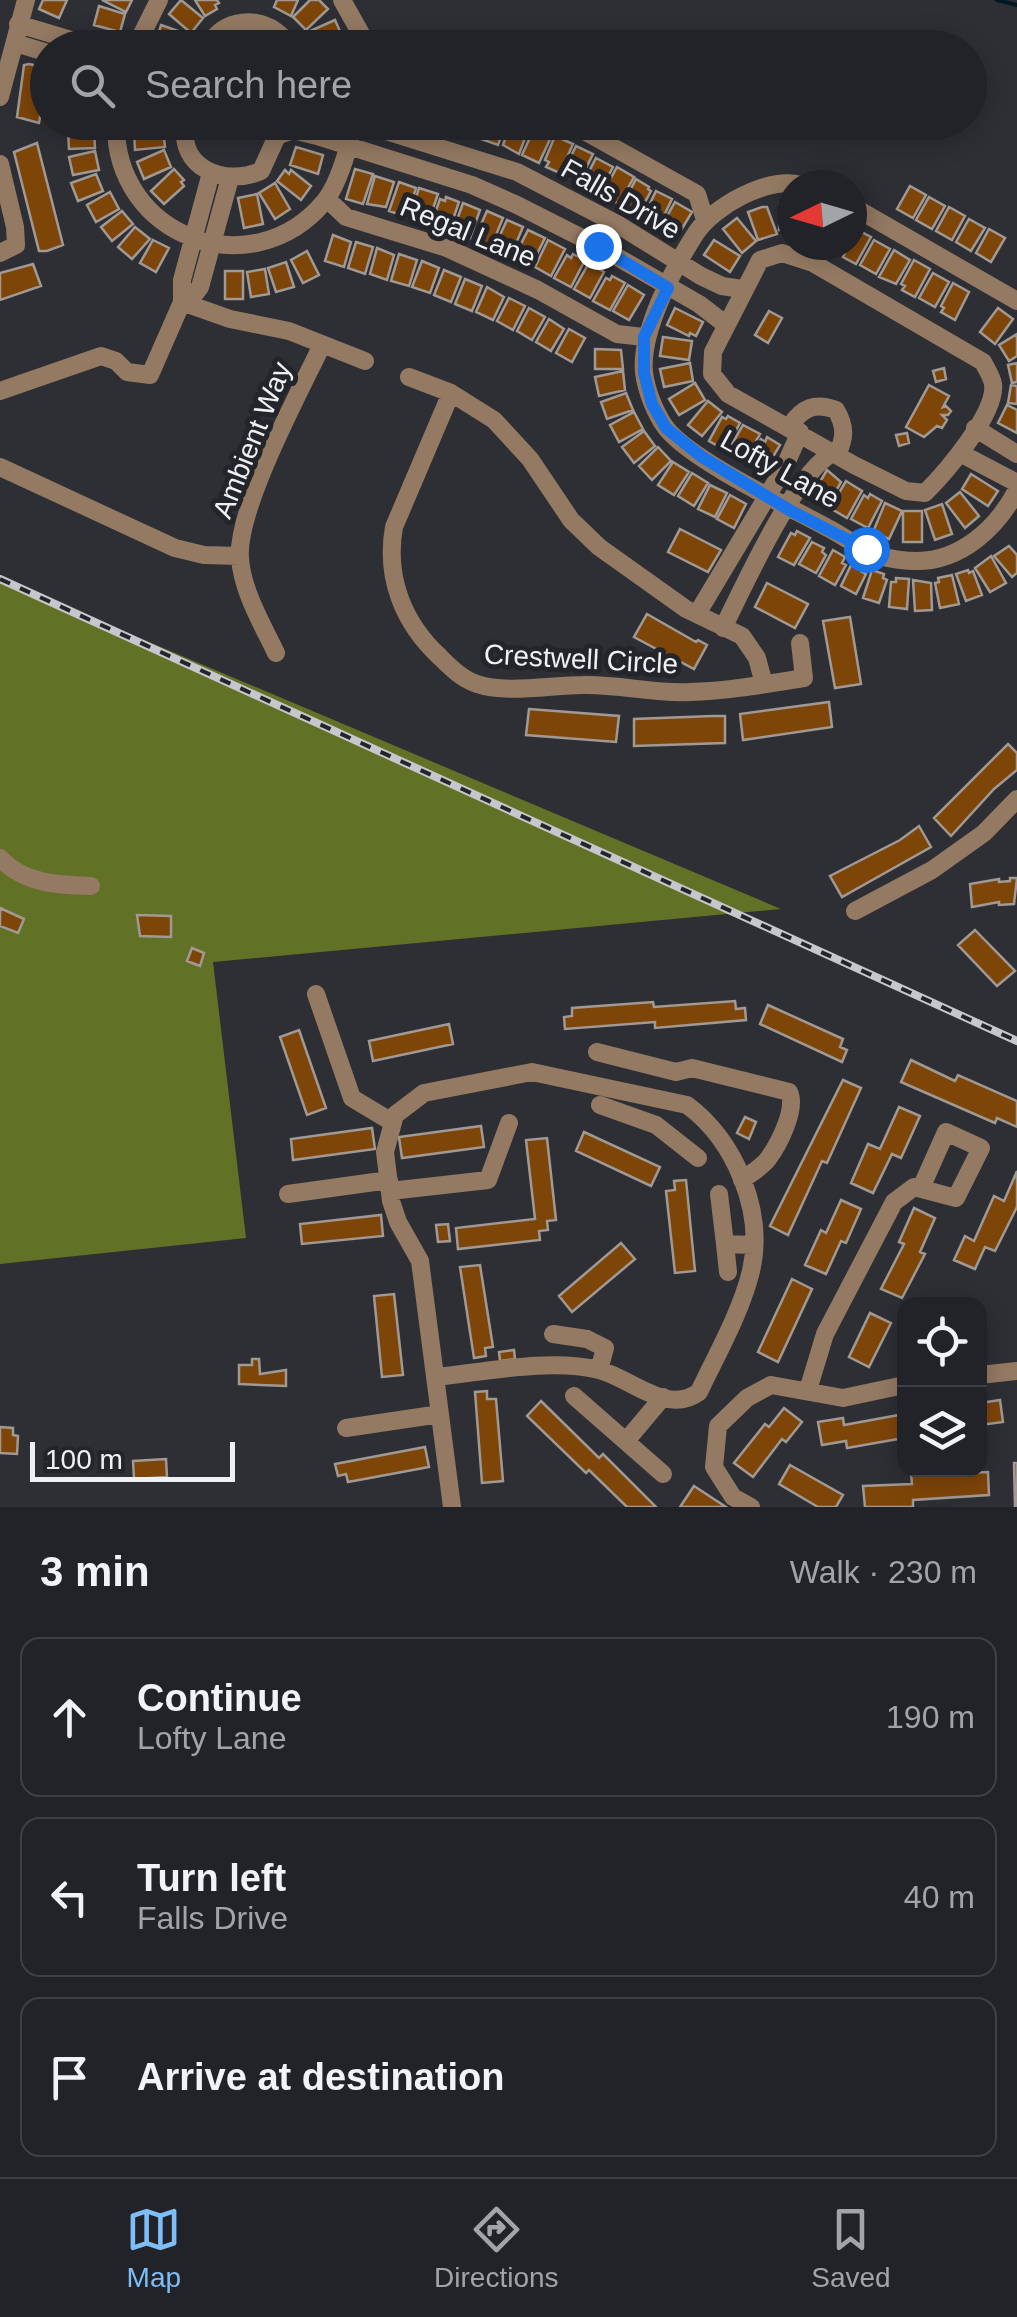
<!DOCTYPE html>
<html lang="en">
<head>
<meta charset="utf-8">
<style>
  :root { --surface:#222328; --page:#2e2f34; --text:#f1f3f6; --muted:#a2a4a8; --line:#3f4045; --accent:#7dbef9 }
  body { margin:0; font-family:Arial,sans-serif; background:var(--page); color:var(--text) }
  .controls { position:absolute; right:30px; bottom:30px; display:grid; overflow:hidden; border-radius:20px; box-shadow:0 5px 25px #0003 }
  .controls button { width:90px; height:90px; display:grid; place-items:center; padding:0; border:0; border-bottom:2px solid var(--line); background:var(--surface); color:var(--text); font:50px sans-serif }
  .compass { position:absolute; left:777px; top:170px; width:90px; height:90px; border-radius:50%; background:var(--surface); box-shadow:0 5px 25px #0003; rotate:265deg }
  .scale { position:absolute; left:30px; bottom:25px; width:205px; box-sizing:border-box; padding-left:10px; border:5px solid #eff0f4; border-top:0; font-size:28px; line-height:35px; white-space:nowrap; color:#eff0f4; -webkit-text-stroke:8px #24252b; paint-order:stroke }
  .stop { position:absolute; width:30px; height:30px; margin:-22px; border:8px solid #1a73e8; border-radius:50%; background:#fff }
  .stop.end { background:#1a73e8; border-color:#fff; box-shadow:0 2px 10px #0008 }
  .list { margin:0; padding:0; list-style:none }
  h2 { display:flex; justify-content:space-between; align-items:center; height:130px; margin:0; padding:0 40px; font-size:42px }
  h2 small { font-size:32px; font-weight:400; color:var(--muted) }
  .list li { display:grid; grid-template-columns:65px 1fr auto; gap:30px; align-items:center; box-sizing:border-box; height:160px; margin:0 20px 20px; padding:0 20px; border:2px solid var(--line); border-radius:20px }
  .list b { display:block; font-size:38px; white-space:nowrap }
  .list p { margin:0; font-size:32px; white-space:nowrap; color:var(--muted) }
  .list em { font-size:32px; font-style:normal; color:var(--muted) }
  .icon { flex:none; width:55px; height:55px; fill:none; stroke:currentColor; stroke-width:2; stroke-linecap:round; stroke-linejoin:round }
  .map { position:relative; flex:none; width:1017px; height:1507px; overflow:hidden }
  .search { position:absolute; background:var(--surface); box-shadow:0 5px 25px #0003; left:30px; right:30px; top:30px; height:110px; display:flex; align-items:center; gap:25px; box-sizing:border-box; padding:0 35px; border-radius:55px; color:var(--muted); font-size:38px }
  .sheet { height:670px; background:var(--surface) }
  nav { display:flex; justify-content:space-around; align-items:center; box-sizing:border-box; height:140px; border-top:2px solid var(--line); background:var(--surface); font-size:28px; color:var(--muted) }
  nav a { display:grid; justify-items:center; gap:5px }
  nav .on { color:var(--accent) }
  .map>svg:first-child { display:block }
  .forest { fill:#617226 }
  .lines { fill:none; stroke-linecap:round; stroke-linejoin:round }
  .stream { stroke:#001724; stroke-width:4 }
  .building { fill:#7e4509; stroke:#a09994; stroke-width:2.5 }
  .minor { stroke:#947a63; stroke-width:18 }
  .rail-casing { stroke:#c6c7cc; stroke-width:8 }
  .rail { stroke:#24252b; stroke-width:4; stroke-dasharray:11; stroke-linecap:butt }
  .route { stroke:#1a73e8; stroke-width:12 }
  .labels { text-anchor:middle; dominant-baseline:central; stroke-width:10; stroke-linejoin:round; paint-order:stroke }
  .street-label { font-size:28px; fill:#eff0f4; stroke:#24252b }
</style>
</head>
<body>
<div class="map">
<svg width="1017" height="1507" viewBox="0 0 1017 1507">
  <rect width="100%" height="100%" fill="#2d2f35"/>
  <!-- forest -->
  <path class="forest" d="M0,579L781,909L213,962L246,1238L0,1264Z"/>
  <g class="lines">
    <!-- stream -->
    <path class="stream" d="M997,0L1017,5"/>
  </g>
  <!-- building -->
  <path class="building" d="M43,0H67L59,18L39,9Z
    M102,0H132L126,12Z
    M181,0L203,18L191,33L169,14Z
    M195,0H217L219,3L215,5L217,9L205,16Z
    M277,0H298L291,16L274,7Z
    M310,0H319L328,9L306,30L293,17Z
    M99,6L125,14L120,32L94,25Z
    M335,20L343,38L314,48L308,32Z
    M161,25L187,34L186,48L156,43Z
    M29,64L48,68L39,123L17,117L24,65Z
    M439,122H458L456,130Z
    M462,122H483L478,138L463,134Z
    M487,122H506L498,145L481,139Z
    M511,122L530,125L519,154L503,145Z
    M163,127L165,147L135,150L134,130Z
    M534,129L551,137L539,163L522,155Z
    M94,130L95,148L69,149L68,131Z
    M555,136L573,144L560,173L546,167L549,162L545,160Z
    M37,143L63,245L47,251H39L14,152Z
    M576,146L593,154L579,182L564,171Z
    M296,147L323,155L318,174L290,165Z
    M164,150L171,167L144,179L137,162Z
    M95,151L99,170L73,175L69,157Z
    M596,158L613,167L599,193L583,183Z
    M617,167L634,177L619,204L606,197L608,193L604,191Z
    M174,169L184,180L181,182L184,186L164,204L151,191Z
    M355,169L373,174L363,204L346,199Z
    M285,170L289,174L291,170L311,186L301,200L277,181Z
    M96,174L103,191L78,201L71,183Z
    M375,176L394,182L386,207L367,204Z
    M636,179L649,187L648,189L651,191L638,215L622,206Z
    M399,182L416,188L407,217L389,211Z
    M275,183L290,209L275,219L259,193Z
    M910,186L926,195L913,218L897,209Z
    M419,188L438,194L429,220L425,218L424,222L410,217Z
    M656,191L672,199L659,226L643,218Z
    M110,192L119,209L96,222L87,205Z
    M257,194L263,224L244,228L238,198Z
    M446,197L459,202L449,231L431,225L440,199L445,201Z
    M929,197L945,206L932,229L916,220Z
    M675,202L692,212L677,237L661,227Z
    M463,203L480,210L470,238L453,231Z
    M780,204H792V234H783V230H779Z
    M762,207H767L777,234L758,240L748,212Z
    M949,207L965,216L952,240L936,231Z
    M122,211L133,224L112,241L101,227Z
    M487,211L503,218L491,247L474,240Z
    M737,218L756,241L742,253L723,229Z
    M969,219L985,228L971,251L956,242Z
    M507,220L523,227L511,255L494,248Z
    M135,227L150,239L132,259L118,247Z
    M854,228L871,237L856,264L843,257L845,253L842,251L845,245H852Z
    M989,229L1005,238L991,262L976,253Z
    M528,230L545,238L531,266L514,258Z
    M333,235L351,242L344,267L325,261Z
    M153,240L169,248L156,272L140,263Z
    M548,240L565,249L551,276L535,267Z
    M714,240L740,256L730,272L704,255Z
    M874,240L890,249L876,274L860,265Z
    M356,242L373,247L365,274L348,268Z
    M377,248L394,255L387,280L370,274Z
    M894,250L910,260L896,284L879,277Z
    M307,251L319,275L303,283L291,260Z
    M399,254L417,260L409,286L391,281Z
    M573,254L585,260L571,287L554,278L567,255L571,258Z
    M914,260L930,269L915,297L902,290L905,286L901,284Z
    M422,261L439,268L430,293L412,287Z
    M286,262L294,287L276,292L268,268Z
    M589,263L604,272L590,298L574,289Z
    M33,264L41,286L0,300V273Z
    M265,269L269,294L251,297L247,272Z
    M444,270L461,277L451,302L434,295Z
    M225,271H243V299H225Z
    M933,273L949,282L935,307L919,298Z
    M612,276L625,283L610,310L593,301L606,278L610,280Z
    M465,279L482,286L472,311L455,304Z
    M953,283L969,292L955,320L941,312L944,308L941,306Z
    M628,285L644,295L629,320L613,311Z
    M487,287L504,297L493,320L476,312Z
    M509,298L525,306L513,330L497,321Z
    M529,308L545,317L532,340L517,331Z
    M675,308L703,322L696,336L690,333L689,336L667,325Z
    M998,308L1013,319L995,344L980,332Z
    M769,311L782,318L768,343L755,335Z
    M549,319L564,329L551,351L536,342Z
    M569,329L585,338L572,362L556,353Z
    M1017,334V356L1009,361L999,345Z
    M663,337L692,341L689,360L660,356Z
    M595,349L621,350L623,369H595Z
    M690,363L693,381L664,387L660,369Z
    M1017,363V382L1012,383L1008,365Z
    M944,368L946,379L936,382L933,371Z
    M623,371L625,390L599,396L595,377Z
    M695,383L705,400L679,415L669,399Z
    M929,385L949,396L943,407L946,406L951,411L948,415H942L947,420L942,428L937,426L924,437L906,427Z
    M1011,385L1017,386V404L1008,403Z
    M626,393L633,410L607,419L601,402Z
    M708,401L722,412L702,436L688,425Z
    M1007,405L1017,410V433L998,423Z
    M634,412L643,429L619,442L610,425Z
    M728,416L740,423L725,450L709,441L722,417L726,419Z
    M743,425L760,434L745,460L728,451Z
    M644,431L655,446L634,463L622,447Z
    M907,433L909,443L899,446L896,435Z
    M767,437L780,445L764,472L747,463L761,439L765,442Z
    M658,447L671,461L652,480L639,466Z
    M673,462L689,472L674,495L658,485Z
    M827,470L841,482L827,507L811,497Z
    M692,473L708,483L694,506L678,496Z
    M971,474L998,491L988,506L962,489Z
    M846,481L862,491L847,518L830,508Z
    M710,485L727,493L715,517L698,509Z
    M960,492L979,516L965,528L946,503Z
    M870,494L882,501L868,528L851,519L864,495L868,498Z
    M730,495L746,504L734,528L717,519Z
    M885,503L902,511L889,539L873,532Z
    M942,504L952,534L935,540L925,510Z
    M903,511H922V542H903Z
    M680,529L721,550L708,572L668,552Z
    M797,531L810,538L794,565L778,557L791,533L795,535Z
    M812,542L824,548L822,552L826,555L816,573L799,564Z
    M1009,546L1017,555V573L1012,577L994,556Z
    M833,550L845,557L842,563L846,565L835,585L819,576Z
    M991,556L1006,583L990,592L975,568Z
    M853,561L865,567L862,572L866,574L856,594L841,586Z
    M872,570L884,574L883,578L887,580L879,603L863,598Z
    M968,570L969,573L973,571L982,595L966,601L956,574Z
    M952,575L959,604L940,608L935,583L939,582L938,578Z
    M896,578L909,579L907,609L889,607L891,582H896Z
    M913,580L931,583L932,610L915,611Z
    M767,583L808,604L795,628L755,607Z
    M647,614L696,642L698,640L707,645L694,669L634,637Z
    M850,617L861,684L835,688L823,621Z
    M829,702L832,727L743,740L740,714Z
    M529,709L619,716L616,742L526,735Z
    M713,716H725V743L634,746V719Z
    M1008,744L1017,753V770L994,789L951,836L934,818Z
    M919,826L931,847L842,897L830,876L900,840Z
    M1010,878H1017L1014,904L999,905V902L972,907L970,884L999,879V882L1010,881Z
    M0,908L24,919L18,933L0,926Z
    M137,915L171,916V937L140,936Z
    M975,930L1015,971L997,986L958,945Z
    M192,948L204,953L200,966L187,961Z
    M735,1001L736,1009L745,1008L746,1020L655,1028V1022L565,1029L564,1017L572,1016V1008L653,1002L654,1007Z
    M768,1005L843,1039L840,1047L847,1050L842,1062L760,1024Z
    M449,1024L453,1044L373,1061L369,1041Z
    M299,1030L326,1108L307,1115L280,1037Z
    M911,1060L955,1081L958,1075L1017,1101V1127L997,1118L995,1123L901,1082Z
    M843,1080L861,1088L827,1163L822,1161L788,1235L770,1226Z
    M899,1107L920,1116L901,1158L892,1154L873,1193L851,1183L868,1144L880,1149Z
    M745,1117L756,1122L749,1139L737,1133Z
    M481,1126L484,1147L402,1158L399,1137Z
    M372,1128L375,1149L293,1160L291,1139Z
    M584,1132L660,1167L651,1186L576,1151Z
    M547,1138L556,1220L547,1221L548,1230L539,1231L540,1240L458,1249L456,1228L535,1219L526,1140Z
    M1017,1171V1207L995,1251L985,1247L975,1269L954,1260L965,1236L974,1241L994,1196L1004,1201Z
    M686,1180L695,1271L675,1273L666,1191L675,1190L674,1181Z
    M841,1200L861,1209L846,1243L841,1241L826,1274L805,1265L821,1230L826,1233Z
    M914,1208L935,1218L920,1252L925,1254L902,1298L881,1289L904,1244L899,1242Z
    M381,1215L383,1236L302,1244L300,1224Z
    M448,1224L450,1241L438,1242L436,1225Z
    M621,1243L635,1259L572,1312L559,1296Z
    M480,1265L493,1347L485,1348L486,1356L474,1358L460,1267Z
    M792,1279L812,1289L778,1362L758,1352Z
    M394,1294L403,1375L382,1377L374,1296Z
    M870,1313L891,1323L869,1367L849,1357Z
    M514,1350L515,1359L500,1361L499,1352Z
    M252,1359H259L260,1374L286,1370V1386L239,1384V1365H252Z
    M487,1391V1399H496L503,1481L482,1483L475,1392Z
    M1000,1400L1003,1422L980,1425V1403Z
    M541,1401L599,1458L603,1454L656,1507H627L589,1470L586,1473L527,1416Z
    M784,1408L802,1422L786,1442L782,1439L753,1477L734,1463L765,1424L769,1427Z
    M904,1414V1438L847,1448L846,1441L822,1445L818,1422L843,1418L844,1425Z
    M0,1427L13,1428V1435L18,1436L17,1454L0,1453Z
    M425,1447L429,1467L348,1482L346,1474L338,1476L335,1464Z
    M166,1459L167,1477L134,1479L133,1461Z
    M1014,1463H1017V1507H1015Z
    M790,1465L843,1495L836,1507H818L779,1484Z
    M963,1470L964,1473L988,1472L989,1495L913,1500V1507H865L863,1486L912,1484L911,1473Z
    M694,1486L726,1507H680Z"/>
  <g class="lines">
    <!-- minor -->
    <path class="minor" d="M342,0L361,34L363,48
      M18,24L98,48
      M15,43L48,53
      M135,48L159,0
      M209,48C217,22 252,15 274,30C281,34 287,42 293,48
      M0,97L26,0
      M116,122C113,237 252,288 324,202C337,187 346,156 351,137
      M186,122C177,168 224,187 261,171L282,125
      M357,122L517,172L617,224L701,276L722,286L742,289
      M568,122L697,194L705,220
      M279,135L293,130L317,136L472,185L517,205L598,246L699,304L725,324
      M0,164L15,227L16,245L0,253
      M801,185C768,176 714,206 696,233C674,267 640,332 644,372C646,390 655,413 666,428C691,460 787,506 826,527C844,536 860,549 879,556C891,559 905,561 917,561C961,561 997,528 1017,490
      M327,199L346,217L447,248L538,290L617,334L644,337
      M852,206L1017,301
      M782,253L813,263L983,362C986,368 992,377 993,384C997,413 945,473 925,493L906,491L854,465L728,394L712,374L713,352L760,260Z
      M182,302L230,319L289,331L365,361
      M182,302L191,299L200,287L230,178
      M409,377L451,393L494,420L530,459L571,520L599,547L686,609L742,636L757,658L764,684
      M0,391L101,356L116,361L127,372L150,375L182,302V280L211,173
      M451,393L394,527C385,577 403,623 440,657C451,668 462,679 477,684C506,694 552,685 583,685C619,684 654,694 690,692C728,691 767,684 804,678L800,643
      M790,426C802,408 814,402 836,410C846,427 845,438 837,455
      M975,428L1017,454
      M960,453L1017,483
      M0,467L175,548L204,555L239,556
      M697,614L784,468L800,432
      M723,628C744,586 795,472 833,453
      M276,653C262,624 242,590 240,558C236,510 299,393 321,347
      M0,858C24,884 58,885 91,886
      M855,911L932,870L984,833L1017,799
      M316,994L352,1098L392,1122
      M597,1052L676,1072L692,1068L789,1092C797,1109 779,1144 768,1159C762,1167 750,1174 742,1180
      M600,1105L656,1125L698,1158
      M390,1191L488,1180L509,1123
      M288,1194L389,1180
      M719,1194L725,1244L754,1245
      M725,1244L728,1272
      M553,1334L587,1339L605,1348L599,1370
      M980,1375L1017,1371
      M436,1377C485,1372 550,1358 599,1370C631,1378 667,1416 699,1392C717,1354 741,1312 751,1271C765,1212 735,1140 687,1105L532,1072L424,1093L395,1115L385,1152L391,1201L398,1222L420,1261L452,1507
      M808,1390L825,1334L894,1202L914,1187L956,1198L981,1148L946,1132L921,1188
      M574,1396L663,1474
      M346,1428L440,1414
      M626,1441L663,1397
      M751,1507L733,1497L714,1467L718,1426L747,1398L771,1385L843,1398L904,1385"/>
    <defs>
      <path id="rail" d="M0,579L1017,1041"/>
    </defs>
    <!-- rail casing -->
    <use href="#rail" class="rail-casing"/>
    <!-- rail -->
    <use href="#rail" class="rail"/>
  </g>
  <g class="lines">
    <!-- route -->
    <path class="route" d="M598,246L668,288L644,337V373L652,404L666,428L702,457L791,511L866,549"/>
  </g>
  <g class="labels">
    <!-- street labels -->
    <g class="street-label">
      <text transform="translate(621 199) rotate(30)">Falls Drive</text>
      <text transform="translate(468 232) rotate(22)">Regal Lane</text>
      <text transform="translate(252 440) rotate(-68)">Ambient Way</text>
      <text transform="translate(780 469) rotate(29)">Lofty Lane</text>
      <text transform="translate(581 659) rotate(3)">Crestwell Circle</text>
    </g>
  </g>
</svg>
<div class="controls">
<button><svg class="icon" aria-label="locate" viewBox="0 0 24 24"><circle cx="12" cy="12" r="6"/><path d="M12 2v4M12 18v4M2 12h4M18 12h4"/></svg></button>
<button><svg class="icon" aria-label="layers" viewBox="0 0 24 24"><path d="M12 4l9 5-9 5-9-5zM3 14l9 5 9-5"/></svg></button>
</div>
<svg class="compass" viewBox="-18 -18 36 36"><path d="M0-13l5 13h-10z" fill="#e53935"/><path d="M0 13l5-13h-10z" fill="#a2a4a8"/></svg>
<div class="scale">100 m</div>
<div class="stop" style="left:866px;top:549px"></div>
<div class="stop end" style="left:598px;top:246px"></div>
<div class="search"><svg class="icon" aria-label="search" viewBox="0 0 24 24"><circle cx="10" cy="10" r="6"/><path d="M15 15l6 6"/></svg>Search here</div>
</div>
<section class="sheet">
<h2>3 min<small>Walk · 230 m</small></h2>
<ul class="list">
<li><svg class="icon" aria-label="ahead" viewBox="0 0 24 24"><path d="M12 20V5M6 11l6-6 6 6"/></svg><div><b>Continue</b><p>Lofty Lane</p></div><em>190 m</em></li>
<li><svg class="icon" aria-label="left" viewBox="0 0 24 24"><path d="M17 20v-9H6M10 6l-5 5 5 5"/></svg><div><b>Turn left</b><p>Falls Drive</p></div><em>40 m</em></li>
<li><svg class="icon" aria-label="arrive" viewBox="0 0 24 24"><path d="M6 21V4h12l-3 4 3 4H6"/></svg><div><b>Arrive at destination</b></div></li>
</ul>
</section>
<nav>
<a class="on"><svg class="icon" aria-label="map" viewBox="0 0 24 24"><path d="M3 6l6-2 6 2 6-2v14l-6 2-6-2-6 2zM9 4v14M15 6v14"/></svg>Map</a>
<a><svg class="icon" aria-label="directions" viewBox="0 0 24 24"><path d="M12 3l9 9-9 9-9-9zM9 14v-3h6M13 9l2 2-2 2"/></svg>Directions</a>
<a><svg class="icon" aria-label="saved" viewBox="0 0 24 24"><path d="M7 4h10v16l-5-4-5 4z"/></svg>Saved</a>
</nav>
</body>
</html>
